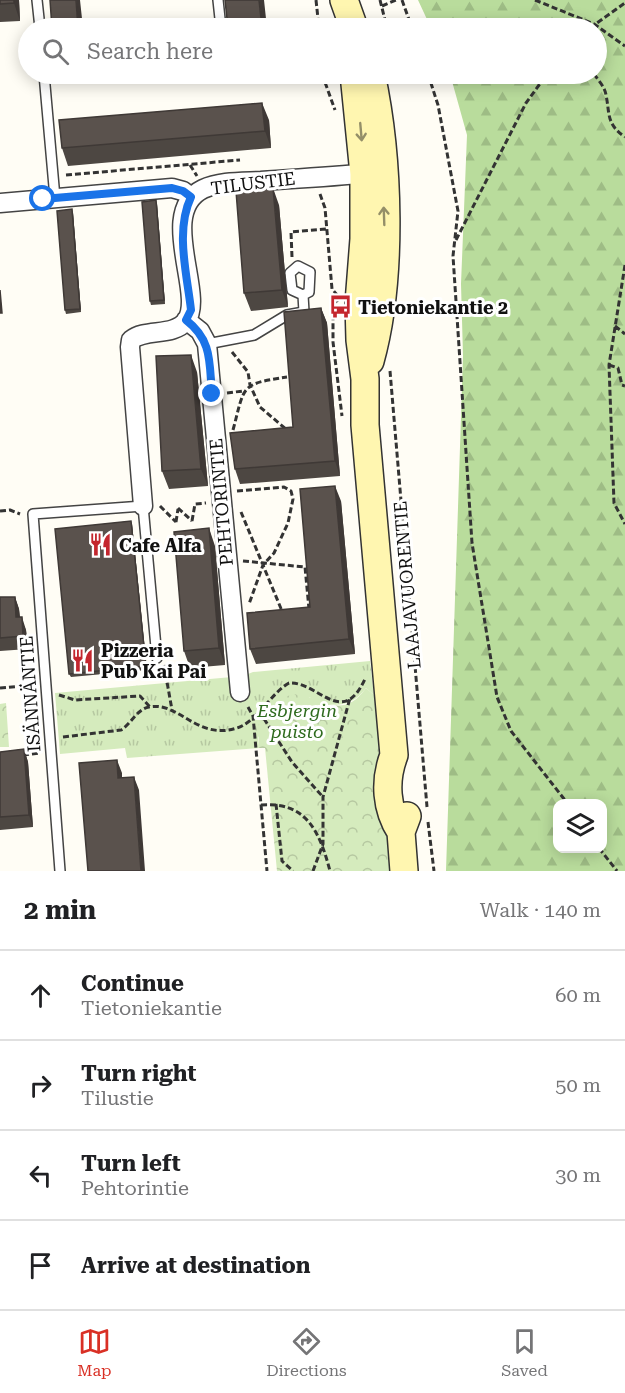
<!DOCTYPE html>
<html lang="en">
<head>
<meta charset="utf-8">
<style>
  :root { --surface:#fff; --page:#f6f6f6; --text:#202124; --muted:#757577; --line:#e0e0e0; --accent:#d93025 }
  body { margin:0; font-family:"Roboto Serif",serif; background:var(--page); color:var(--text) }
  .controls { position:absolute; right:18px; bottom:18px; display:grid; overflow:hidden; border-radius:12px; box-shadow:0 3px 15px #0003 }
  .controls button { width:54px; height:54px; display:grid; place-items:center; padding:0; border:0; border-bottom:2px solid var(--line); background:var(--surface); color:var(--text); font:30px sans-serif }
  .stop { position:absolute; width:18px; height:18px; margin:-14px; border:4px solid #1a73e8; border-radius:50%; background:#fff }
  .stop.end { background:#1a73e8; border-color:#fff; box-shadow:0 2px 6px #0008 }
  .list { margin:0; padding:0; list-style:none }
  h2 { display:flex; justify-content:space-between; align-items:center; height:78px; margin:0; padding:0 24px; font-size:26px }
  h2 small { font-size:20px; font-weight:400; color:var(--muted) }
  .list li { display:grid; grid-template-columns:39px 1fr auto; gap:18px; align-items:center; box-sizing:border-box; height:90px; padding:0 24px; border-top:2px solid var(--line) }
  .list b { display:block; font-size:22px; white-space:nowrap }
  .list p { margin:0; font-size:20px; white-space:nowrap; color:var(--muted) }
  .list em { font-size:20px; font-style:normal; color:var(--muted) }
  .icon { flex:none; width:33px; height:33px; fill:none; stroke:currentColor; stroke-width:2; stroke-linecap:round; stroke-linejoin:round }
  .map { position:relative; flex:none; width:625px; height:871px; overflow:hidden }
  .search { position:absolute; background:var(--surface); box-shadow:0 3px 15px #0003; left:18px; right:18px; top:18px; height:66px; display:flex; align-items:center; gap:15px; box-sizing:border-box; padding:0 21px; border-radius:33px; color:var(--muted); font-size:22px }
  .sheet { height:438px; background:var(--surface) }
  nav { display:flex; justify-content:space-around; align-items:center; box-sizing:border-box; height:84px; border-top:2px solid var(--line); background:var(--surface); font-size:16px; color:var(--muted) }
  nav a { display:grid; justify-items:center; gap:3px }
  nav .on { color:var(--accent) }
  .map>svg:first-child { display:block }
  .grass { fill:url(#grass-tufts) }
  .forest { fill:url(#forest-firs); fill-rule:evenodd }
  .park { fill:url(#park-crowns) }
  .lines { fill:none; stroke-linecap:round; stroke-linejoin:round }
  .service-casing { stroke:#444; stroke-width:12 }
  .minor-casing { stroke:#444; stroke-width:21 }
  .secondary-casing { stroke:#333; stroke-width:30 }
  .path { stroke:#333; stroke-width:3; stroke-dasharray:6 3; stroke-linecap:butt }
  .service { stroke:#fff; stroke-width:9 }
  .minor { stroke:#fff; stroke-width:18 }
  .secondary { stroke:#fff6b0; stroke-width:27 }
  .wall { fill:#4d4742 }
  .shaded-wall { fill:#3f3936 }
  .building { fill:#5a524d; stroke:#3f3936; stroke-width:1.5 }
  .oneway { stroke:#948f68 }
  .route { stroke:#1a73e8; stroke-width:8 }
  .labels { text-anchor:middle; dominant-baseline:central; stroke-width:6; stroke-linejoin:round; paint-order:stroke }
  .street-label { font-size:18px; fill:#111; stroke:#fff }
  .poi-label { font-size:18px; font-weight:bold; fill:#111; stroke:#fff; text-anchor:start }
  .park-label { font-size:18px; font-style:italic; fill:#2f6b1f; stroke:#fff }
</style>
</head>
<body>
<div class="map">
<svg width="625" height="871" viewBox="0 0 625 871">
  <defs>
    <pattern id="grass-tufts" width="24" height="20" patternUnits="userSpaceOnUse" patternTransform="scale(1.5)"><rect width="24" height="20" fill="#d5ebbd"/><path d="M3 7l-1-3M5 7V3M7 7l1-3M15 17l-1-3M17 17v-4M19 17l1-3" fill="none" stroke="#b6c8a1"/></pattern>
    <pattern id="forest-firs" width="22" height="20" patternUnits="userSpaceOnUse" patternTransform="scale(1.5)"><rect width="22" height="20" fill="#b9dc9c"/><path d="M5 1l3.5 6h-7zM16 11l3.5 6h-7z" fill="#9ebc85"/></pattern>
    <pattern id="park-crowns" width="20" height="18" patternUnits="userSpaceOnUse" patternTransform="scale(1.5)"><rect width="20" height="18" fill="#d5ebbd"/><path d="M2 6a3 3 0 1 1 6 0M12 15a3 3 0 1 1 6 0" fill="none" stroke="#b6c8a1"/></pattern>
  </defs>
  <rect width="100%" height="100%" fill="#fffdf5"/>
  <!-- grass -->
  <path class="grass" d="M370,661L374,695L366,688C351,709 329,708 309,697L258,737L259,748L127,758L125,748L60,754L55,693L243,676L253,672Z"/>
  <!-- forest -->
  <path class="forest" d="M418,0H625V871H446L463,356L461,284L467,135L450,74H596V28H431ZM558,804H602V848H558Z"/>
  <!-- park -->
  <path class="park" d="M366,688L374,695L395,871H277L265,748H259L258,726C265,716 272,704 283,698C312,683 337,729 366,688Z
    M6,703L9,747H0V704Z"/>
  <g class="lines">
    <defs>
      <path id="service" d="M37,0L40,28
        M218,0L221,28
        M44,74L55,198
        M207,344L254,335L287,315L304,312L303,295L292,290L290,273L298,266L310,272L309,292L303,295
        M60,871L33,514L143,506L157,658"/>
      <path id="minor" d="M0,203L172,188L183,191L191,197
        M186,320L200,331L207,344L240,692
        M143,506L130,347L131,340C146,328 173,337 186,321C206,295 156,212 203,189C220,181 242,182 261,181C299,178 337,177 375,172"/>
      <path id="secondary" d="M344,0L354,28
        M354,74L364,174V239L359,303L360,340L365,379V425L394,755C384,781 386,809 401,832
        M370,361C393,278 389,158 371,74
        M404,871L401,832L407,816"/>
    </defs>
    <!-- service casing -->
    <use href="#service" class="service-casing"/>
    <!-- minor casing -->
    <use href="#minor" class="minor-casing"/>
    <!-- secondary casing -->
    <use href="#secondary" class="secondary-casing"/>
    <!-- path -->
    <path class="path" d="M316,0L319,28
      M380,0L387,28
      M402,0L412,28
      M535,0L594,24L625,46
      M382,6L396,0
      M590,28L625,3
      M27,32L28,45
      M322,74L335,110
      M428,74L438,105L458,211L453,256L472,543L497,697L511,731L568,804
      M594,74C598,80 605,87 606,95C610,114 606,124 625,137
      M190,165L197,176
      M66,175L240,160
      M320,194L325,208L332,289L339,297
      M456,240L526,103L547,74
      M292,257L291,232L327,229
      M625,265L609,365L614,503L625,524
      M339,299L333,304V342L342,416
      M615,326L625,334
      M232,352L248,372L250,385L260,407L287,430
      M609,365L618,368L622,385L625,386
      M390,371L427,807
      M227,393L243,391
      M233,430C245,386 239,384 287,377
      M237,491L284,487L291,491L293,499L288,523L274,553L263,565L249,604
      M160,506L176,522
      M178,508L192,521
      M0,511L10,510L20,514
      M241,512L282,611
      M192,521L195,504L206,503
      M176,522L178,509
      M243,561L305,567L309,609
      M164,665L172,710
      M0,688L34,685
      M59,695L75,700L140,696L150,707
      M248,707L253,716L267,871
      M259,711L292,762L323,797
      M63,737L121,730C131,724 137,709 149,707C179,701 197,741 237,728C258,721 270,694 289,683C318,681 342,729 365,679
      M23,755L40,753
      M276,804L282,861L293,871
      M261,805C307,801 320,833 330,871
      M428,822L434,871
      M599,848L617,871
      M313,871L323,844V797L350,698"/>
    <!-- service -->
    <use href="#service" class="service"/>
    <!-- minor -->
    <use href="#minor" class="minor"/>
    <!-- secondary -->
    <use href="#secondary" class="secondary"/>
  </g>
  <!-- wall -->
  <path class="wall" d="M0,0H19L20,21L0,22Z
    M60,74H87V76L62,79Z
    M269,120L271,148L68,166L62,148Z
    M157,204L165,304L151,305L150,301Z
    M279,205L288,307L251,311L244,293Z
    M73,213L81,312L66,314L65,310Z
    M321,308L327,323L340,476L240,484L235,469L293,427Z
    M197,372L208,486L169,489L162,471Z
    M341,501L355,654L256,664L250,649L310,607Z
    M132,524L147,670L71,677L69,674Z
    M215,546L225,665L190,668L184,651Z
    M0,597H15L19,609L20,617L26,630L28,649L0,651Z
    M24,749L28,762L33,827L0,830V752Z"/>
  <!-- shaded-wall -->
  <path class="shaded-wall" d="M14,0H19L20,21L14,3Z
    M76,0H80L83,28H78Z
    M259,0H264L267,28H262Z
    M262,103L269,120L271,148L265,131Z
    M273,188L279,205L288,307L282,290Z
    M156,200L157,204L165,304L164,300Z
    M72,209L73,213L81,312L80,309Z
    M321,308L327,323L340,476L335,461Z
    M191,355L197,372L208,486L201,469Z
    M335,486L341,501L355,654L349,639Z
    M131,521L132,524L147,670L146,666Z
    M209,528L215,546L225,665L219,648Z
    M15,597L19,609L21,630L16,617Z
    M22,617L26,630L28,649L23,636Z
    M24,749L28,762L33,827L29,815Z
    M117,760L122,773V791L118,778Z
    M134,777L139,790L145,871H141Z"/>
  <!-- building -->
  <path class="building" d="M0,0H14V3L0,4Z
    M50,0H76L78,28H52Z
    M225,0H259L262,28H228Z
    M262,103L265,131L62,148L59,120Z
    M273,188L282,290L244,293L236,191Z
    M156,200L164,300L150,301L142,202Z
    M72,209L80,309L65,310L57,211Z
    M0,290L2,313H0Z
    M321,308L335,461L235,469L230,433L293,427L284,312Z
    M191,355L201,469L162,471L156,356Z
    M335,486L349,639L250,649L247,613L310,607L300,489Z
    M131,521L146,666L69,674L55,529Z
    M209,528L219,648L184,651L174,532Z
    M0,597H15L16,617H22L23,636L0,638Z
    M24,749L29,815L0,817V752Z
    M117,760L118,778L134,777L141,871H88L79,763Z"/>
  <!-- one-way arrows -->
  <defs><path id="oneway-shaft" d="M-6 0H5M1.5-3L5.5 0L1.5 3" fill="none" stroke-width="1.6" stroke-linecap="round" stroke-linejoin="round" transform="scale(1.5)"/></defs>
  <g class="oneway">
    <use href="#oneway-shaft" transform="translate(361 132) rotate(85)"/>
    <use href="#oneway-shaft" transform="translate(384 216) rotate(-92)"/>
  </g>
  <g class="lines">
    <!-- route -->
    <path class="route" d="M43,199L172,188L183,191L191,197C175,231 187,274 191,310L186,320C213,341 209,363 212,394"/>
  </g>
  <!-- icons -->
  <defs>
    <symbol id="bus-bare" viewBox="-9 -9 18 18"><path d="M-5-6H5V4H4V6H2V4H-2V6H-4V4H-5ZM-3.5-4V0h7V-4ZM-3.5 1.2v1.5H-2V1.2ZM2 1.2v1.5H3.5V1.2Z" fill="#c4262e" stroke="#fff" stroke-width="2.5" paint-order="stroke"/></symbol>
    <symbol id="restaurant-bare" viewBox="-9 -9 18 18"><path d="M-5-6h1v4h1v-4h1v4h1v-4h1v5L-1.5 .5V6h-2V.5L-5-1ZM5-6V6H3V1.5H1.5Q1.5-4 5-6Z" fill="#c4262e" stroke="#fff" stroke-width="2.5" paint-order="stroke"/></symbol>
  </defs>
  <g fill-rule="evenodd">
    <use href="#bus-bare" x="324" y="290" width="33" height="33"/>
    <use href="#restaurant-bare" x="84" y="528" width="33" height="33"/>
    <use href="#restaurant-bare" x="66" y="644" width="33" height="33"/>
  </g>
  <g class="labels">
    <!-- street labels -->
    <g class="street-label">
      <text transform="translate(253 183) rotate(-7)">TILUSTIE</text>
      <text transform="translate(221 502) rotate(-95)">PEHTORINTIE</text>
      <text transform="translate(407 585) rotate(-95)">LAAJAVUORENTIE</text>
      <text transform="translate(30 694) rotate(-94)">ISÄNNÄNTIE</text>
    </g>
    <!-- poi labels -->
    <g class="poi-label">
      <text x="358" y="307">Tietoniekantie 2</text>
      <text x="119" y="545">Cafe Alfa</text>
      <text x="101" y="650">Pizzeria<tspan x="101" dy="21">Pub Kai Pai</tspan></text>
    </g>
    <!-- park labels -->
    <g class="park-label">
      <text x="297" y="710">Esbjergin<tspan x="297" dy="21">puisto</tspan></text>
    </g>
  </g>
</svg>
<div class="controls">
<button><svg class="icon" aria-label="layers" viewBox="0 0 24 24"><path d="M12 4l9 5-9 5-9-5zM3 14l9 5 9-5"/></svg></button>
</div>
<div class="stop" style="left:43px;top:199px"></div>
<div class="stop end" style="left:212px;top:394px"></div>
<div class="search"><svg class="icon" aria-label="search" viewBox="0 0 24 24"><circle cx="10" cy="10" r="6"/><path d="M15 15l6 6"/></svg>Search here</div>
</div>
<section class="sheet">
<h2>2 min<small>Walk · 140 m</small></h2>
<ul class="list">
<li><svg class="icon" aria-label="ahead" viewBox="0 0 24 24"><path d="M12 20V5M6 11l6-6 6 6"/></svg><div><b>Continue</b><p>Tietoniekantie</p></div><em>60 m</em></li>
<li><svg class="icon" aria-label="right" viewBox="0 0 24 24"><path d="M7 20v-9h11M14 6l5 5-5 5"/></svg><div><b>Turn right</b><p>Tilustie</p></div><em>50 m</em></li>
<li><svg class="icon" aria-label="left" viewBox="0 0 24 24"><path d="M17 20v-9H6M10 6l-5 5 5 5"/></svg><div><b>Turn left</b><p>Pehtorintie</p></div><em>30 m</em></li>
<li><svg class="icon" aria-label="arrive" viewBox="0 0 24 24"><path d="M6 21V4h12l-3 4 3 4H6"/></svg><div><b>Arrive at destination</b></div></li>
</ul>
</section>
<nav>
<a class="on"><svg class="icon" aria-label="map" viewBox="0 0 24 24"><path d="M3 6l6-2 6 2 6-2v14l-6 2-6-2-6 2zM9 4v14M15 6v14"/></svg>Map</a>
<a><svg class="icon" aria-label="directions" viewBox="0 0 24 24"><path d="M12 3l9 9-9 9-9-9zM9 14v-3h6M13 9l2 2-2 2"/></svg>Directions</a>
<a><svg class="icon" aria-label="saved" viewBox="0 0 24 24"><path d="M7 4h10v16l-5-4-5 4z"/></svg>Saved</a>
</nav>
</body>
</html>
